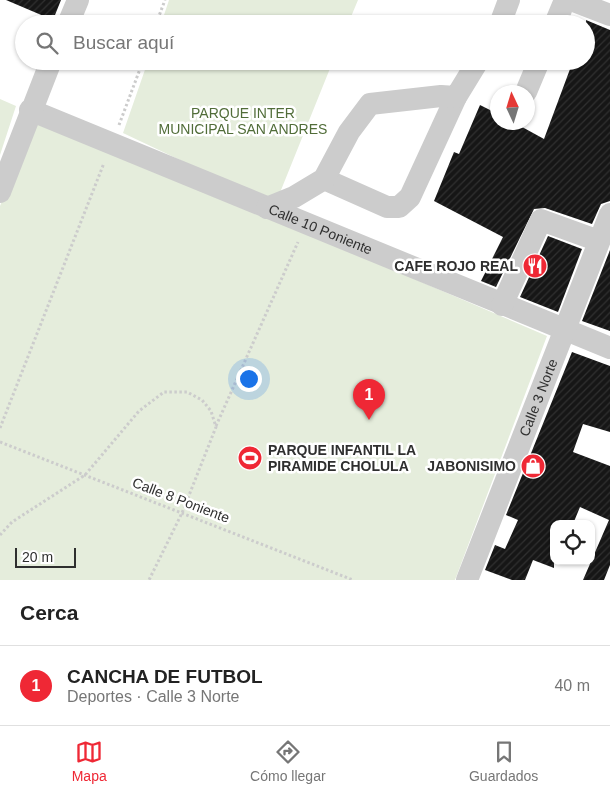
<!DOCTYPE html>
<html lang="es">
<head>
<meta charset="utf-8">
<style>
  :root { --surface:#fff; --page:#f2f2f2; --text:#222; --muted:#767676; --line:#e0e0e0; --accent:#ef2835 }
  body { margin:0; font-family:Helvetica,sans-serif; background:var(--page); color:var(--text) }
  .controls { position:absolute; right:15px; bottom:15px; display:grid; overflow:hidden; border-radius:10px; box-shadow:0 1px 4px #0004 }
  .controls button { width:45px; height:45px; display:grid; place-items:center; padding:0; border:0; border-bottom:1px solid var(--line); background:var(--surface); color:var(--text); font:25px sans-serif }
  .compass { position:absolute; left:490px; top:85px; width:45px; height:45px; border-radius:50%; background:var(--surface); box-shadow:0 1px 4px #0004; rotate:356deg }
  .scale { position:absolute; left:15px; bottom:12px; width:61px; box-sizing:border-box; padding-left:5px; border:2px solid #2f2f2f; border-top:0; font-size:14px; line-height:18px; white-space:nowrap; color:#2f2f2f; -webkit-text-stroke:4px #fff; paint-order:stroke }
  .you { position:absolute; left:248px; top:378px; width:18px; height:18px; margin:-12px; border:4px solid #fff; border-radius:50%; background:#1a73e8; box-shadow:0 0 0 8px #1a73e833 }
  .badge { display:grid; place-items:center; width:32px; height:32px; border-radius:50%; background:var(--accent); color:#fff; font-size:16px; font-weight:700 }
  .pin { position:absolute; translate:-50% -41px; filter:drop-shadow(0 1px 2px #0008) }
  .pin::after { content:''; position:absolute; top:26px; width:18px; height:15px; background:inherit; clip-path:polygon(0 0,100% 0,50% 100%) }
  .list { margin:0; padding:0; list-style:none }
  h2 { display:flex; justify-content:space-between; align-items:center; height:65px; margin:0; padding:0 20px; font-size:21px }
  h2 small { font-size:16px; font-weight:400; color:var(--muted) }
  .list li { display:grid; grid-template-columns:32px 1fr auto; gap:15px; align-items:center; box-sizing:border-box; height:80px; padding:0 20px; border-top:1px solid var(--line) }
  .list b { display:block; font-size:19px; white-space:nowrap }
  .list p { margin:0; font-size:16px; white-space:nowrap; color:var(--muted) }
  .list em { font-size:16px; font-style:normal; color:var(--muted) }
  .icon { flex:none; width:28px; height:28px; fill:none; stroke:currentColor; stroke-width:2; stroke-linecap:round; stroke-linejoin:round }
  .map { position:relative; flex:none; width:610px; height:580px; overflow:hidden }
  .search { position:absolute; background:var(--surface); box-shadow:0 1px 4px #0004; left:15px; right:15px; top:15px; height:55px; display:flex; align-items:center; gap:12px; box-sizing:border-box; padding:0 18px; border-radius:28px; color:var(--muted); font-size:19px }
  .sheet { height:145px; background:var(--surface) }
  nav { display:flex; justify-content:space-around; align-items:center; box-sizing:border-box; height:70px; border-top:1px solid var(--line); background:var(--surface); font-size:14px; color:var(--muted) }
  nav a { display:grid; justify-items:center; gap:2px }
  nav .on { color:var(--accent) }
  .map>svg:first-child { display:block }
  .green { fill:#e5eddc }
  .building { fill:url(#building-hatch) }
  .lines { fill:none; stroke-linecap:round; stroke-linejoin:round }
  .path { stroke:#ccc; stroke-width:3; stroke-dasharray:2.5 2.5; stroke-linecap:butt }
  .minor { stroke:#ccc; stroke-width:22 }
  .labels { text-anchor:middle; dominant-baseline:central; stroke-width:5; stroke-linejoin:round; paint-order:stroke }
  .park-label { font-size:14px; fill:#516d39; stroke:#fff }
  .street-label { font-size:14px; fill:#2f2f2f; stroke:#fff }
  .poi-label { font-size:14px; font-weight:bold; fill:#2f2f2f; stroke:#fff; text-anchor:end }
</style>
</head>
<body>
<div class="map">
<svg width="610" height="580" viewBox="0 0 610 580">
  <defs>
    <pattern id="building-hatch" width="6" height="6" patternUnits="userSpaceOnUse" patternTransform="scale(1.25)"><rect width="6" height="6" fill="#161616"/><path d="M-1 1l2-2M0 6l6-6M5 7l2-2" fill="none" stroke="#303030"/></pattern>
  </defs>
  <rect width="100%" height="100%" fill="#fff"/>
  <!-- green -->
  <path class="green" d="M169,0H358L348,24H161Z
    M148,61H333L275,205L123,133Z
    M0,99L16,106L0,155Z
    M35,116L547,336L455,580H0V206Z"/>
  <!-- building -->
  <path class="building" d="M6,0H61L53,20Z
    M586,20L610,30V201L601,204L592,224L545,208L534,209L496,287L481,281L503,237L434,201L454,152L459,154L480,105L498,114V122H513L544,139L573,61H586Z
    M548,236L582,249L558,312L520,297Z
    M610,250V331L582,321Z
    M572,352L610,366V432L583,424L573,452L610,466V565L604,580H583L609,520L580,507L573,524H554V568L533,560L525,580H512L485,570L495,545L505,549L518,520L506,515Z"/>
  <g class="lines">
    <!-- path -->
    <path class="path" d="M156,24L165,0
      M119,125L143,61
      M216,426L298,242
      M0,428L104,163
      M0,442L353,580
      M0,535L12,522L85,475L139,411L164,392H187L202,400L211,411L216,427L182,513L149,580"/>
    <!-- minor -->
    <g class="minor">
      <path d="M571,0L610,15"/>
      <path d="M68,24L78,0"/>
      <path d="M500,24L509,0"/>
      <path d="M555,24L565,0"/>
      <path d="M526,92L539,61"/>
      <path id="s1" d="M30,110L610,348"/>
      <path d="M324,179L387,207H399L410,197L456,97"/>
      <path d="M0,192L51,61"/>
      <path d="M267,208L294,197L324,179L349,132L370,104L441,96L456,97L478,61"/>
      <path d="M502,305L541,220L599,241"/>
      <path id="s2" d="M467,580L610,214"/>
    </g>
  </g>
  <!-- icons -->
  <defs>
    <symbol id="restaurant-disc" viewBox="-11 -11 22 22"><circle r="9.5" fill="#ef2835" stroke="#fff"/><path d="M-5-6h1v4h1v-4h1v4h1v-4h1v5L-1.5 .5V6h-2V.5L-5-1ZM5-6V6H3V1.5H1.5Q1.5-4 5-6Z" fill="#fff"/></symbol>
    <symbol id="stadium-disc" viewBox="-11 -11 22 22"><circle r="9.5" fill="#ef2835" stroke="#fff"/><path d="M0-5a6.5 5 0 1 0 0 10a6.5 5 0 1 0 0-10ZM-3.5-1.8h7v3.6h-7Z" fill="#fff"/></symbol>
    <symbol id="shop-disc" viewBox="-11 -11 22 22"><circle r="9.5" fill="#ef2835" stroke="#fff"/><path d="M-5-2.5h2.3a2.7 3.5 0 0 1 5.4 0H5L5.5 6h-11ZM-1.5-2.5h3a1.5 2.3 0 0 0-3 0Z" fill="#fff"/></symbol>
  </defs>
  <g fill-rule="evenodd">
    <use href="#restaurant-disc" x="521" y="252" width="28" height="28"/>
    <use href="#stadium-disc" x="236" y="444" width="28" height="28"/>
    <use href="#shop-disc" x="519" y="452" width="28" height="28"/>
  </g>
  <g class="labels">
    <!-- park labels -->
    <g class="park-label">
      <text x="243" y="113">PARQUE INTER<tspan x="243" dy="16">MUNICIPAL SAN ANDRES</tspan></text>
    </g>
    <!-- street labels -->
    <g class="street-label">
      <text stroke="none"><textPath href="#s1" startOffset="314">Calle 10 Poniente</textPath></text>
      <text stroke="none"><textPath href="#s2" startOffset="196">Calle 3 Norte</textPath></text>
      <text transform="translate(181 500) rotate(21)">Calle 8 Poniente</text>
    </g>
    <!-- poi labels -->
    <g class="poi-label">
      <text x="518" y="266">CAFE ROJO REAL</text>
      <text x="268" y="450" text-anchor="start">PARQUE INFANTIL LA<tspan x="268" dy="16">PIRAMIDE CHOLULA</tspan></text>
      <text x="516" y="466">JABONISIMO</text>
    </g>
  </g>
</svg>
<div class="controls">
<button><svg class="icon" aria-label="locate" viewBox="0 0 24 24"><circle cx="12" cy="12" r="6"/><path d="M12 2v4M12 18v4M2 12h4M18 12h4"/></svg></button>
</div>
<svg class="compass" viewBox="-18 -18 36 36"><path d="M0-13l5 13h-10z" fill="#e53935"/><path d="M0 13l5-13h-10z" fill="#767676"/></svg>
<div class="scale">20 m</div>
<div class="you"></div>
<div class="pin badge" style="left:369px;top:420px">1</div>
<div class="search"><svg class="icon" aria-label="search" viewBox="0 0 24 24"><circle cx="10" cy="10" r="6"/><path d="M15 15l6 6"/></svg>Buscar aquí</div>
</div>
<section class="sheet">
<h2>Cerca<small></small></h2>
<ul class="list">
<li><span class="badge">1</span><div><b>CANCHA DE FUTBOL</b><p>Deportes · Calle 3 Norte</p></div><em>40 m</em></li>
</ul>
</section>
<nav>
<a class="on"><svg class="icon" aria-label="map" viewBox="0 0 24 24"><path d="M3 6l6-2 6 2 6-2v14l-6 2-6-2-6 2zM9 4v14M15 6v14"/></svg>Mapa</a>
<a><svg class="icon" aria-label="directions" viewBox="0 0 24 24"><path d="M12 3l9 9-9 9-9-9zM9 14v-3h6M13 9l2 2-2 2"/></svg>Cómo llegar</a>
<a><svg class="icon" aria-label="saved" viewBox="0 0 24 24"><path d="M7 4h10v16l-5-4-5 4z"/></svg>Guardados</a>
</nav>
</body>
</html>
